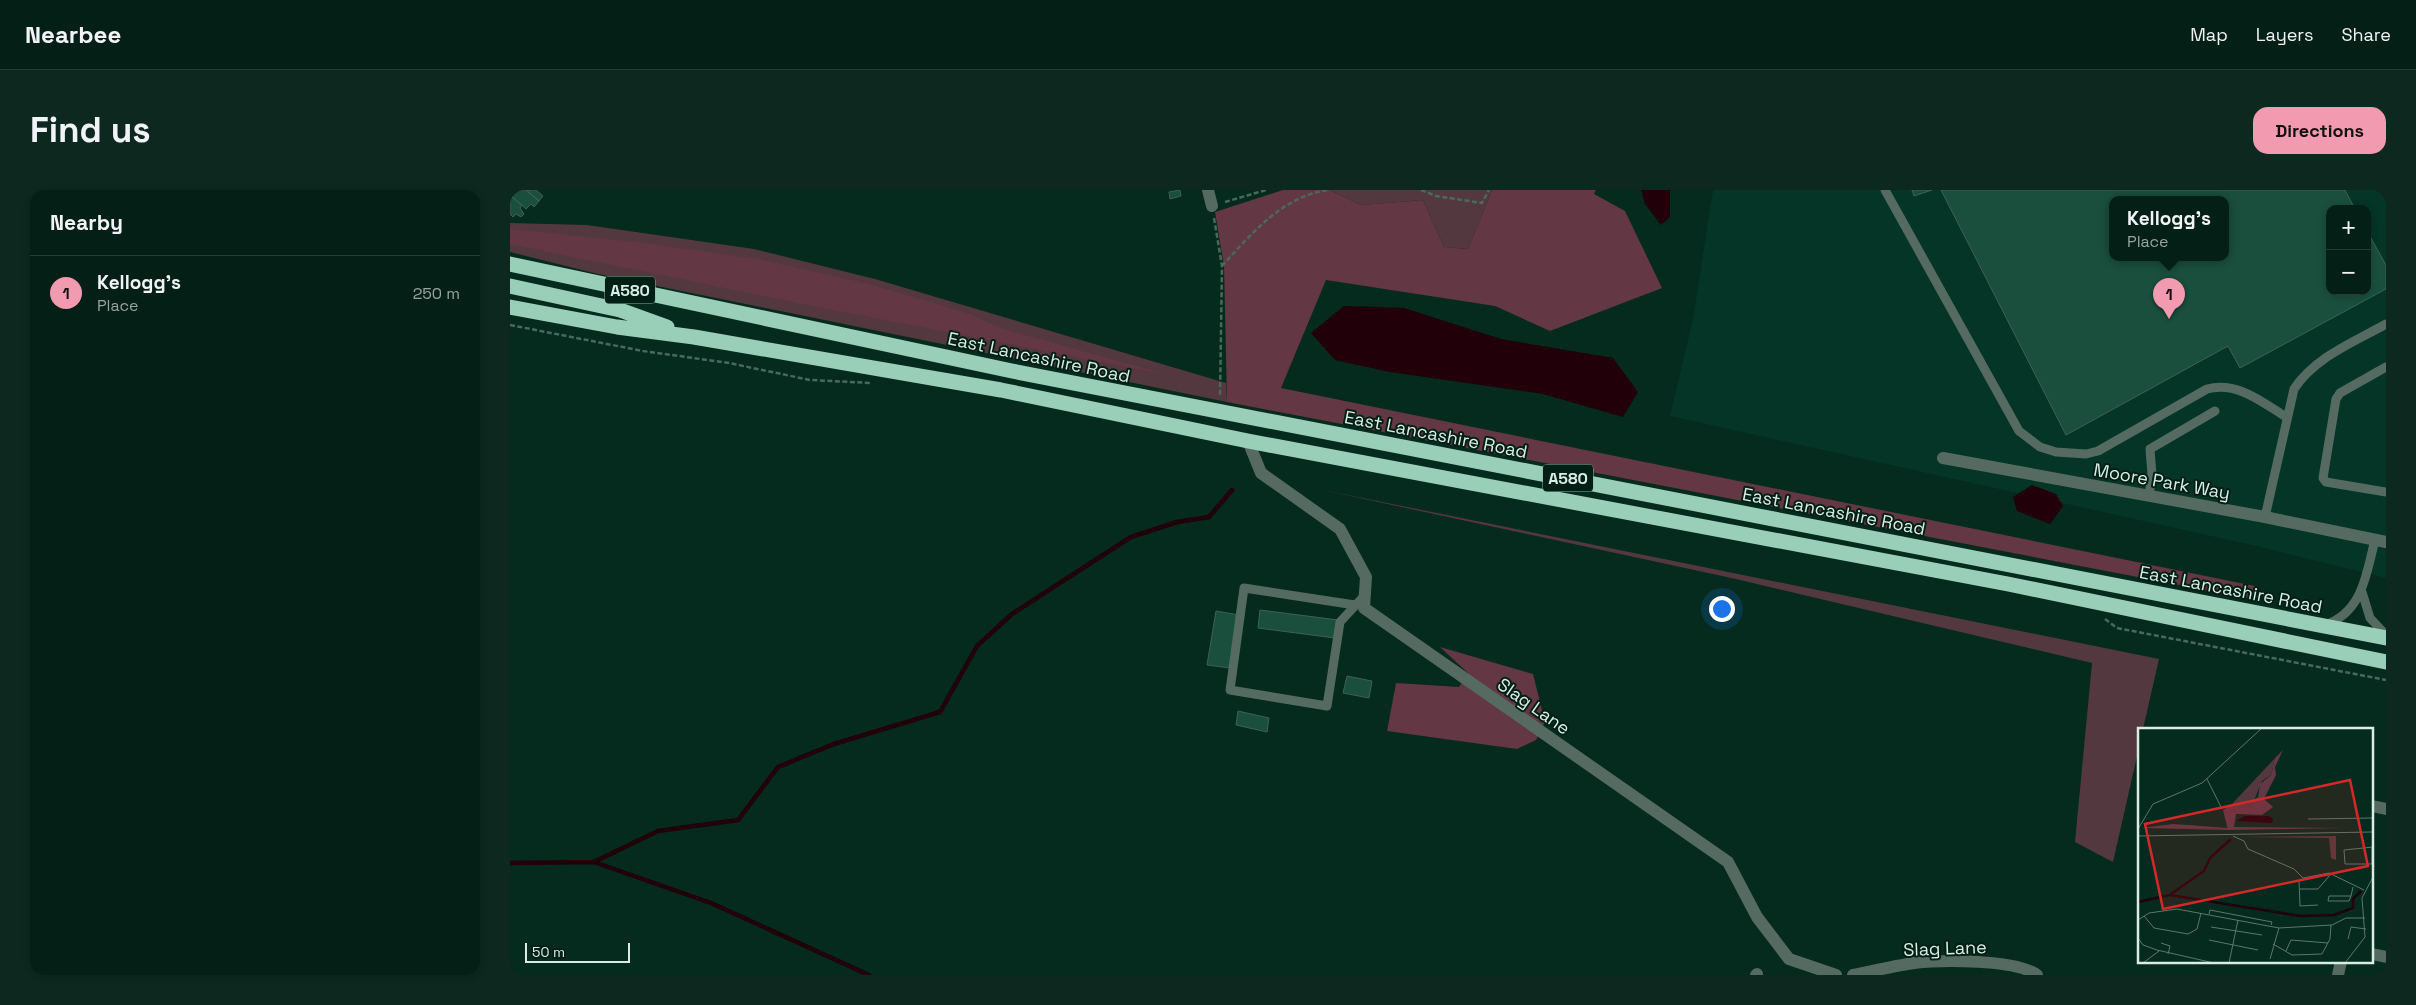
<!DOCTYPE html>
<html lang="en">
<head>
<meta charset="utf-8">
<style>
  :root { --surface:#042016; --page:#0d281f; --text:#f1f3f6; --muted:#97a3a1; --line:#253e35; --accent:#f29ab0 }
  body { margin:0; font-family:"Space Grotesk",sans-serif; background:var(--page); color:var(--text) }
  .controls { position:absolute; right:15px; top:15px; display:grid; overflow:hidden; border-radius:10px; box-shadow:0 2px 8px #0003 }
  .controls button { width:45px; height:45px; display:grid; place-items:center; padding:0; border:0; border-bottom:1px solid var(--line); background:var(--surface); color:var(--text); font:25px sans-serif }
  .scale { position:absolute; left:15px; bottom:12px; width:105px; box-sizing:border-box; padding-left:5px; border:2px solid #daede5; border-top:0; font-size:14px; line-height:18px; white-space:nowrap; color:#daede5; -webkit-text-stroke:4px #002015; paint-order:stroke }
  .you { position:absolute; left:1211px; top:418px; width:18px; height:18px; margin:-12px; border:4px solid #fff; border-radius:50%; background:#1a73e8; box-shadow:0 0 0 8px #1a73e833 }
  .badge { display:grid; place-items:center; width:32px; height:32px; border-radius:50%; background:var(--accent); color:#111; font-size:16px; font-weight:700 }
  .pin { position:absolute; translate:-50% -41px; filter:drop-shadow(0 1px 2px #0008) }
  .pin::after { content:''; position:absolute; top:26px; width:18px; height:15px; background:inherit; clip-path:polygon(0 0,100% 0,50% 100%) }
  .popup { position:absolute; left:1599px; top:6px; width:120px; height:65px; box-sizing:border-box; display:grid; place-content:center; border-radius:10px; background:var(--surface); filter:drop-shadow(0 1px 4px #0005); font-size:16px; white-space:nowrap; color:var(--muted) }
  .popup b { font-size:19px; color:var(--text) }
  .popup::after { content:''; position:absolute; left:50%; top:100%; margin-left:-10px; border:10px solid transparent; border-top-color:var(--surface) }
  .list { margin:0; padding:0; list-style:none }
  h2 { display:flex; justify-content:space-between; align-items:center; height:65px; margin:0; padding:0 20px; font-size:21px }
  h2 small { font-size:16px; font-weight:400; color:var(--muted) }
  .list li { display:grid; grid-template-columns:32px 1fr auto; gap:15px; align-items:center; box-sizing:border-box; height:75px; padding:0 20px; border-top:1px solid var(--line) }
  .list b { display:block; font-size:19px; white-space:nowrap }
  .list p { margin:0; font-size:16px; white-space:nowrap; color:var(--muted) }
  .list em { font-size:16px; font-style:normal; color:var(--muted) }
  .map { position:relative; flex:none; width:1876px; height:785px; overflow:hidden; border-radius:15px }
  header { display:flex; align-items:center; gap:30px; box-sizing:border-box; height:70px; padding:0 25px; background:var(--surface); border-bottom:1px solid var(--line) }
  header strong { font-size:24px }
  nav { display:flex; gap:28px; margin-inline-start:auto; font-size:18px }
  .intro { display:flex; align-items:center; justify-content:space-between; box-sizing:border-box; height:120px; padding:0 30px }
  h1 { margin:0; font-size:35px }
  .button { padding:12px 22px; border-radius:15px; background:var(--accent); color:#111; font-size:18px; font-weight:700 }
  main { display:flex; gap:30px; padding:0 30px }
  aside { flex:1; background:var(--surface); border-radius:15px; box-shadow:0 2px 8px #0003 }
  .map>svg:first-child { display:block }
  .built { fill:#043526; fill-rule:evenodd }
  .green { fill:#53393f }
  .forest { fill:#633743 }
  .water { fill:#21000a }
  .lines { fill:none; stroke-linecap:round; stroke-linejoin:round }
  .stream { stroke:#21000a; stroke-width:4.5 }
  .building { fill:#1a4f3d; stroke:#3f6154; fill-rule:evenodd }
  .path { stroke:#4a695e; stroke-width:2.5; stroke-dasharray:5 2.5; stroke-linecap:butt }
  .lane { stroke:#556a61; stroke-width:9 }
  .street { stroke:#556a61; stroke-width:12 }
  .highway { stroke:#99cfb9; stroke-width:15 }
  .labels { text-anchor:middle; dominant-baseline:central; stroke-width:4; stroke-linejoin:round; paint-order:stroke }
  .shield { fill:#002015; stroke:#99b0a7; stroke-width:1 }
  .shield-label { font-size:16px; font-weight:bold; fill:#daede5 }
  .street-label { font-size:18px; fill:#daede5; stroke:#002015 }
  .inset-river { fill:none; stroke:#21000a; stroke-width:2.5 }
  .inset-road { fill:none; stroke:#5a786e; stroke-width:1 }
  .view { fill:#d62828; fill-opacity:0.15; stroke:#d62828; stroke-width:2.5 }
  .inset-edge { fill:none; stroke:#daede5; stroke-width:2.5 }
</style>
</head>
<body>
<header>
<strong>Nearbee</strong>
<nav><a>Map</a><a>Layers</a><a>Share</a></nav>
</header>
<div class="intro"><h1>Find us</h1><a class="button">Directions</a></div>
<main>
<aside>
<h2>Nearby<small></small></h2>
<ul class="list">
<li><span class="badge">1</span><div><b>Kellogg's</b><p>Place</p></div><em>250 m</em></li>
</ul>
</aside>
<div class="map">
<svg width="1876" height="785" viewBox="0 0 1876 785">
  <rect width="100%" height="100%" fill="#052a1e"/>
  <!-- built -->
  <path class="built" d="M1203,0H1876V388L1746,356L1160,226L1183,129ZM1603,10H1715V68H1603ZM1820,19H1857V101H1820Z"/>
  <!-- green -->
  <path class="green" d="M820,0H982L958,59L934,57L913,10L851,15Z
    M0,33L77,35L244,59L365,89L716,193L717,212L88,84L0,62Z
    M808,299L1649,469L1633,539H1630V553L1603,672L1565,652L1582,473L1226,389Z"/>
  <!-- forest -->
  <path class="forest" d="M773,0H820L851,15L913,10L934,57L958,59L982,0H1086L1084,4L1115,21L1152,98L1040,141L985,116L816,90L771,198L1745,396L1742,409L717,212L714,76L705,22Z
    M0,39L126,52L248,69L359,94L460,124L493,139L658,185L298,115L0,54Z
    M930,457L1023,484L1035,532L1026,550L1007,559L877,541L886,493L949,497L958,483Z"/>
  <!-- water -->
  <path class="water" d="M1131,0H1160V27L1151,35L1135,14Z
    M834,116L894,118L991,149L1103,168L1128,202L1113,227L1033,204L880,182L825,170L801,143Z
    M1522,295L1546,304L1553,316L1540,334L1507,321L1503,307Z"/>
  <g class="lines">
    <!-- stream -->
    <path class="stream" d="M84,672L148,641L228,630L268,577L324,554L430,522L467,456L502,424L621,347L667,332L699,327L722,300
      M0,673L84,672L201,713L359,785"/>
  </g>
  <!-- building -->
  <path class="building" d="M4,0H16L29,11L24,17L21,14L16,19L0,5Z
    M16,0H26L33,6L29,11Z
    M670,0L671,6L660,9L659,2Z
    M1402,0H1422L1404,6Z
    M1431,0H1835L1845,19H1820V101H1857V41L1876,75V99L1730,178L1718,156L1556,245ZM1603,10H1715V68H1603Z
    M0,5L12,15L10,18L14,24L11,27L6,24L3,27L0,24Z
    M750,420L828,430L825,448L748,438Z
    M706,421L729,425L720,478L697,475Z
    M837,486L862,491L859,508L833,503Z
    M728,521L759,528L757,542L726,535Z"/>
  <g class="lines">
    <!-- path -->
    <path class="path" d="M911,0L926,6L972,13L979,0
      M715,12L756,0
      M704,28L712,76L710,207
      M712,76C741,44 773,6 818,0
      M0,135L133,161L219,173L300,190L361,193
      M1595,429L1607,438L1876,490"/>
    <!-- lane -->
    <path class="lane" d="M1375,0L1509,241L1530,257L1546,262L1576,264L1588,261L1697,199C1727,191 1752,212 1776,227
      M1876,177L1830,203L1826,209L1813,288L1816,292L1876,302
      M1639,306L1642,285L1640,259L1705,221
      M1755,327L1784,199C1805,167 1844,152 1876,134
      M1852,402L1860,428L1876,445
      M845,415L734,398L720,500L817,516L830,432L855,405
      M1815,435C1853,422 1856,384 1865,350"/>
    <!-- street -->
    <path class="street" d="M698,0L702,16
      M738,251L751,283L830,339L856,387L854,418L1218,672L1247,727L1279,769L1326,785
      M1433,268L1755,327L1876,352
      M1862,616L1876,619
      M1862,764L1876,767
      M1246,785L1247,784
      M1343,785C1363,781 1384,776 1404,773C1431,770 1506,769 1527,785
      M1828,785L1831,771"/>
    <!-- highway -->
    <path class="highway" d="M0,74L502,181L1876,448
      M0,96L110,120L157,137
      M0,117L107,137L184,147L491,200L738,251L1498,394L1876,472"/>
  </g>
  <g class="labels">
    <!-- shield labels -->
    <g class="shield">
      <rect x="95" y="86.5" width="50" height="27" rx="4"/>
      <rect x="1033" y="274.5" width="50" height="27" rx="4"/>
    </g>
    <g class="shield-label">
      <text x="120" y="100">A580</text>
      <text x="1058" y="288">A580</text>
    </g>
    <!-- street labels -->
    <g class="street-label">
      <text transform="translate(529 167) rotate(12)">East Lancashire Road</text>
      <text transform="translate(926 244) rotate(11)">East Lancashire Road</text>
      <text transform="translate(1652 291) rotate(10)">Moore Park Way</text>
      <text transform="translate(1324 321) rotate(11)">East Lancashire Road</text>
      <text transform="translate(1721 399) rotate(11)">East Lancashire Road</text>
      <text transform="translate(1024 516) rotate(35)">Slag Lane</text>
      <text transform="translate(1435 758) rotate(-2)">Slag Lane</text>
    </g>
  </g>
  <!-- overview -->
  <g transform="translate(1628 538)">
    <rect width="235" height="235" fill="#052a1e"/>
    <path d="M137,30L133,47L124,53L113,80L94,76ZM35,96L90,100V102L3,100ZM198,108V132L193,130L191,110L102,109Z" fill="#53393f"/>
    <path d="M145,22L137,39L138,47L126,71L135,79L124,87L98,86L96,99L207,100L90,102L85,82L94,76L107,75L113,80L115,72L120,69L122,56L133,47L137,30ZM36,97H49L83,100H4Z" fill="#633743"/>
    <path d="M107,88H131L135,91L134,95L98,93Z" fill="#21000a"/>
    <path class="inset-river" d="M33,166L66,143L72,130L93,111M0,174L32,167L162,188L196,187L215,180V171L223,163"/>
    <path class="inset-road" d="M69,51L84,81M170,91L235,90M0,101L15,76L64,55L124,0M0,108L235,104M95,108L106,113L110,121L156,141L165,150L191,145L226,162M235,119L206,122L207,136H235M234,120V136M161,152L162,178L180,177M162,161H180L193,146M213,168H191L190,173H211L213,168L215,159M71,186L72,182L134,194L133,197M6,188L16,200L50,206L59,201L63,185M0,192L11,185L39,181L141,200M73,199L124,207M141,200L194,197L208,190H227M0,210L5,217L19,222L76,235M210,211L213,199L228,201M71,212L120,222M23,215L32,218L30,226M135,216L154,227L184,226L192,211L193,197M148,223L153,212L190,215M132,231L141,200M5,235L21,223M91,235L100,192M207,235L227,209L224,170L235,149"/>
    <path class="view" d="M212,52L230,138L25,181L7,96Z"/>
    <rect width="235" height="235" class="inset-edge"/>
  </g>
</svg>
<div class="controls">
<button>+</button>
<button>−</button>
</div>
<div class="scale">50 m</div>
<div class="you"></div>
<div class="pin badge" style="left:1659px;top:129px">1</div>
<div class="popup"><b>Kellogg's</b>Place</div>
</div>
</main>
</body>
</html>
